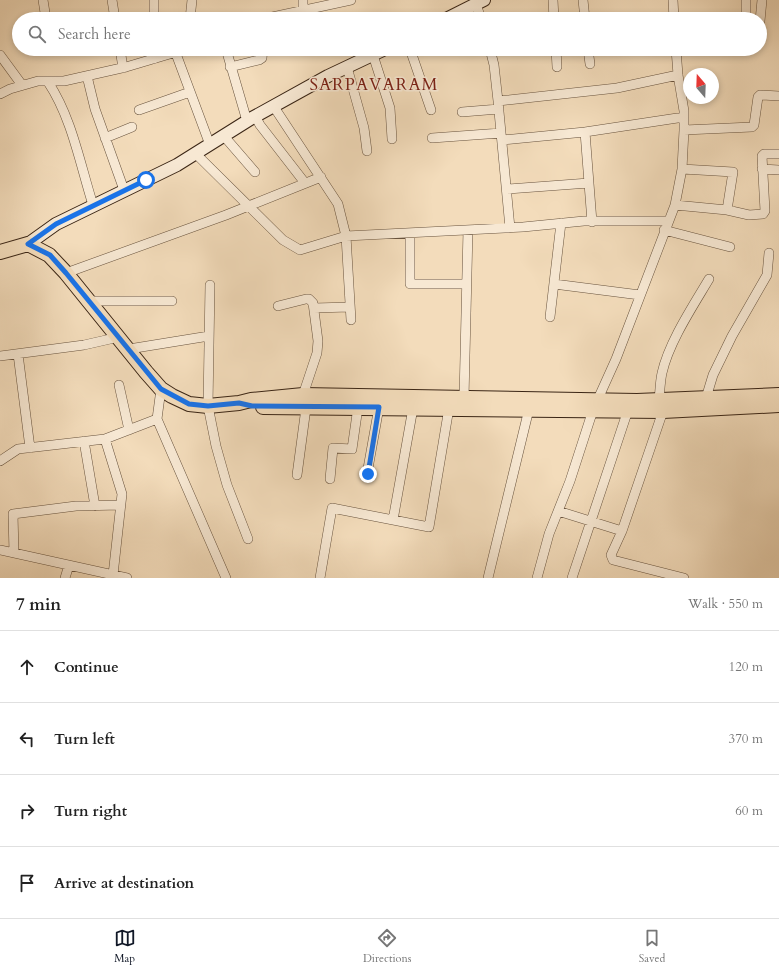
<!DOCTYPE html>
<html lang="en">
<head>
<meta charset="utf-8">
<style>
  :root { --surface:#fff; --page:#f6f6f6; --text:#222; --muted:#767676; --line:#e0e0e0; --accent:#111827 }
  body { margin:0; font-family:Cardo,serif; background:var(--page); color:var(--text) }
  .compass { position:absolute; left:683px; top:68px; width:36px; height:36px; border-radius:50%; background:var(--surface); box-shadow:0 2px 6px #0003; rotate:341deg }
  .stop { position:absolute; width:12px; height:12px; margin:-9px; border:3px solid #1a73e8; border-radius:50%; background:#fff }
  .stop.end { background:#1a73e8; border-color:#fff; box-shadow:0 1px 4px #0008 }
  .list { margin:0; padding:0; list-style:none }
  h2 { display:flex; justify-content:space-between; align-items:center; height:52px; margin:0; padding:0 16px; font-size:17px }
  h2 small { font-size:13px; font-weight:400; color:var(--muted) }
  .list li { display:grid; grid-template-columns:26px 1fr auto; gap:12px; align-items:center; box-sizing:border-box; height:72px; padding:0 16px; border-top:1px solid var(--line) }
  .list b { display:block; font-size:15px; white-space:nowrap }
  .list em { font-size:13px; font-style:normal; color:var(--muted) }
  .icon { flex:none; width:22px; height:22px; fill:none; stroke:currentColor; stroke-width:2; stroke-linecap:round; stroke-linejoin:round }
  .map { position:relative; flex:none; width:779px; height:578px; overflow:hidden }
  .search { position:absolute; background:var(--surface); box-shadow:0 2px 6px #0003; left:12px; right:12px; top:12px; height:44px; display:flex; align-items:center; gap:10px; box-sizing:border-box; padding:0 14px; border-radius:22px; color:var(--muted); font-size:15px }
  .sheet { height:340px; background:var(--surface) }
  nav { display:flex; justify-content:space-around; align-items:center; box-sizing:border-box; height:56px; border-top:1px solid var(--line); background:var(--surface); font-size:11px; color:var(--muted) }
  nav a { display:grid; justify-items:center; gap:2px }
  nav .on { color:var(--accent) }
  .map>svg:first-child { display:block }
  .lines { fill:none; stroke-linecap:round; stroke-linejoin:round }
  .minor-casing { stroke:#68533e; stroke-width:10 }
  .secondary-casing { stroke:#3a2515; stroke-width:14 }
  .primary-casing { stroke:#3a2515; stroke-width:16 }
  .minor { stroke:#f7e8d3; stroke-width:9 }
  .secondary { stroke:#f7e8d3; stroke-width:12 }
  .primary { stroke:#f3dcbb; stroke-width:14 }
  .route { stroke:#1a73e8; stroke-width:5 }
  .labels { text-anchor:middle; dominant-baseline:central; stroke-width:3; stroke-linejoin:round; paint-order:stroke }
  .quarter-label { font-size:17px; letter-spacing:1px; fill:#7a1f14; stroke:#f7e8d3 }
</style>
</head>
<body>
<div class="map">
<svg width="779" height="578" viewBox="0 0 779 578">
  <rect width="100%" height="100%" fill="#f3dcbb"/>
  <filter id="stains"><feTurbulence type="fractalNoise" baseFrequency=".005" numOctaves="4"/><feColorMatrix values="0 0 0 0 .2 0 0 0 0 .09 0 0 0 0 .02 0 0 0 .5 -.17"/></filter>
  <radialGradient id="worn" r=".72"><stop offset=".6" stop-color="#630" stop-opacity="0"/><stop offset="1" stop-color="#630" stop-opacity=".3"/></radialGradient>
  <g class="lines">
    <defs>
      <path id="minor" d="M43,0L46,19
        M112,0L115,19
        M303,0V11
        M553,0L554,19
        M583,0L585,19
        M673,0L674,19
        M476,4L481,19
        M154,19V0
        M190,19L192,0
        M263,19L351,0
        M746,19V0
        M760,21L762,0
        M120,49L123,68
        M226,49L247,121
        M410,49L431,110
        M490,49L494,65L498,101
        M556,49L557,67
        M588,49L590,64
        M175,51L210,145
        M0,55L22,85
        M373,55L390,108L392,139
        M154,59V49
        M230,67L259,60L262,58L263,49
        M347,67L364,128L367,151
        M87,76L95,109L124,190
        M48,82C72,118 80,164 93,205
        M0,94L10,89L38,81H64L126,67L173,53L177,49
        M274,107L338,204L346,236L351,320
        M139,110L190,92
        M462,112L499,109
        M255,116L260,125L305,183
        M684,130L752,127L754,125L758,97L760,95L779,96
        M223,135L255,172
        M105,138L132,127
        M432,138L501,133
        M502,140L585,132
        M196,154L283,240L300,250L346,236L523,227L584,221H668
        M762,169L779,170
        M507,189L589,183
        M675,205L727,210L733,172L682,169
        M727,210L749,215L763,214L765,211L762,156L764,154H779
        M592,222L585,132L684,117
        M510,228L498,101L617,88L678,75
        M664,230L730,247
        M410,233V284H466
        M66,273L226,215L321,177
        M554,284L640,295
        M210,285L208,406L216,446L227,485L248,539
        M89,301H172
        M278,306L306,299H309L313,303L318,341L317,353L303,395
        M314,308L350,307
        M550,317L561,223
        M129,349L209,336
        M18,354L30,448
        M0,356L84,345L119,337
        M119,385L129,430
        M161,389L157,419L226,578
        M464,398L468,230
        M706,398L713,375L732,336L767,275L769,253
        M659,400C660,391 660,382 662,373C669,342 693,306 709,279
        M84,441L95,506
        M0,461L18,449L105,439
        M367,474L379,407
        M297,475L306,408
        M330,479L333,448L352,449L358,407
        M558,511L622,531L663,411
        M393,520L413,408
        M622,531L611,555L613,560L684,578
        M0,550L127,578
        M14,553L13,514L76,506L120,505
        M113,575L122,494L105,439L157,419
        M65,578L69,565
        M320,578L332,508L429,527L449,408
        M488,578L529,409
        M537,578L549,534L570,481L593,410L616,359L675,205L682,169L684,130V111L678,75L676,49
        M572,578L628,410"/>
      <path id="secondary" d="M446,19L484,0
        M28,244L56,224L177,165L252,118L328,76L385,49"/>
      <path id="primary" d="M0,252L28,244L49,255L66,273L146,372L161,389L172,396L189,404L208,406L239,403L251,400L303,395L637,401L779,395
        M263,407L663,411L779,405"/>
    </defs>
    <!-- minor casing -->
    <use href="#minor" class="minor-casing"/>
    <!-- secondary casing -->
    <use href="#secondary" class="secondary-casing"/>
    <!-- primary casing -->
    <use href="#primary" class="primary-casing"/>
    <!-- minor -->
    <use href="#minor" class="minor"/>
    <!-- secondary -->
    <use href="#secondary" class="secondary"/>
    <!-- primary -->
    <use href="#primary" class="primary"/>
  </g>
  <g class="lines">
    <!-- route -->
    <path class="route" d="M146,180L56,224L28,244L50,255L66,273L161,389L189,404L208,406L239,403L252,406L379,407L368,474"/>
  </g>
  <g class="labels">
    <!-- quarter labels -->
    <g class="quarter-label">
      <text x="374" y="84">SARPAVARAM</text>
    </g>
  </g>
  <rect width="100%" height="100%" filter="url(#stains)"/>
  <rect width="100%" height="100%" fill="url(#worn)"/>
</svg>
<svg class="compass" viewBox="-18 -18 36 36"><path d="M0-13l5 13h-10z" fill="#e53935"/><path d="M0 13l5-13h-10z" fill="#767676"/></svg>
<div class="stop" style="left:146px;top:180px"></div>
<div class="stop end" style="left:368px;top:474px"></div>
<div class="search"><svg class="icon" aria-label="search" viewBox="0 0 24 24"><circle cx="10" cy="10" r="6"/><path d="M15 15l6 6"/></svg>Search here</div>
</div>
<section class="sheet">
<h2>7 min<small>Walk · 550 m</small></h2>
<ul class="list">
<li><svg class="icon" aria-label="ahead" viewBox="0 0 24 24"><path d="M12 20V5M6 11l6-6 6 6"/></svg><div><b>Continue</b></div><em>120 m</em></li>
<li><svg class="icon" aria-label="left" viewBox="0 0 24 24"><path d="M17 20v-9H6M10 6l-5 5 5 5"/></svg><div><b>Turn left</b></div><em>370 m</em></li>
<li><svg class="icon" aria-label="right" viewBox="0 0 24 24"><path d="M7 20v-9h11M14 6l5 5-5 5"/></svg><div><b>Turn right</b></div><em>60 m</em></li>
<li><svg class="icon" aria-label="arrive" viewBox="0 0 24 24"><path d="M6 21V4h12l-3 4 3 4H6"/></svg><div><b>Arrive at destination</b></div></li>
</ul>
</section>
<nav>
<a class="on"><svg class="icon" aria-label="map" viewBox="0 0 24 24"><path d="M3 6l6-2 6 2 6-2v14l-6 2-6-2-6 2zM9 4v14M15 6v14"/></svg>Map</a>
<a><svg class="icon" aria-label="directions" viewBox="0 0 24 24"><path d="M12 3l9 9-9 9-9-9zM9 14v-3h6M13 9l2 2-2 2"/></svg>Directions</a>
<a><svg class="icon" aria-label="saved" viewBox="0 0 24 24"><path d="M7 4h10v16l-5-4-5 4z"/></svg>Saved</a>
</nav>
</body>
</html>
